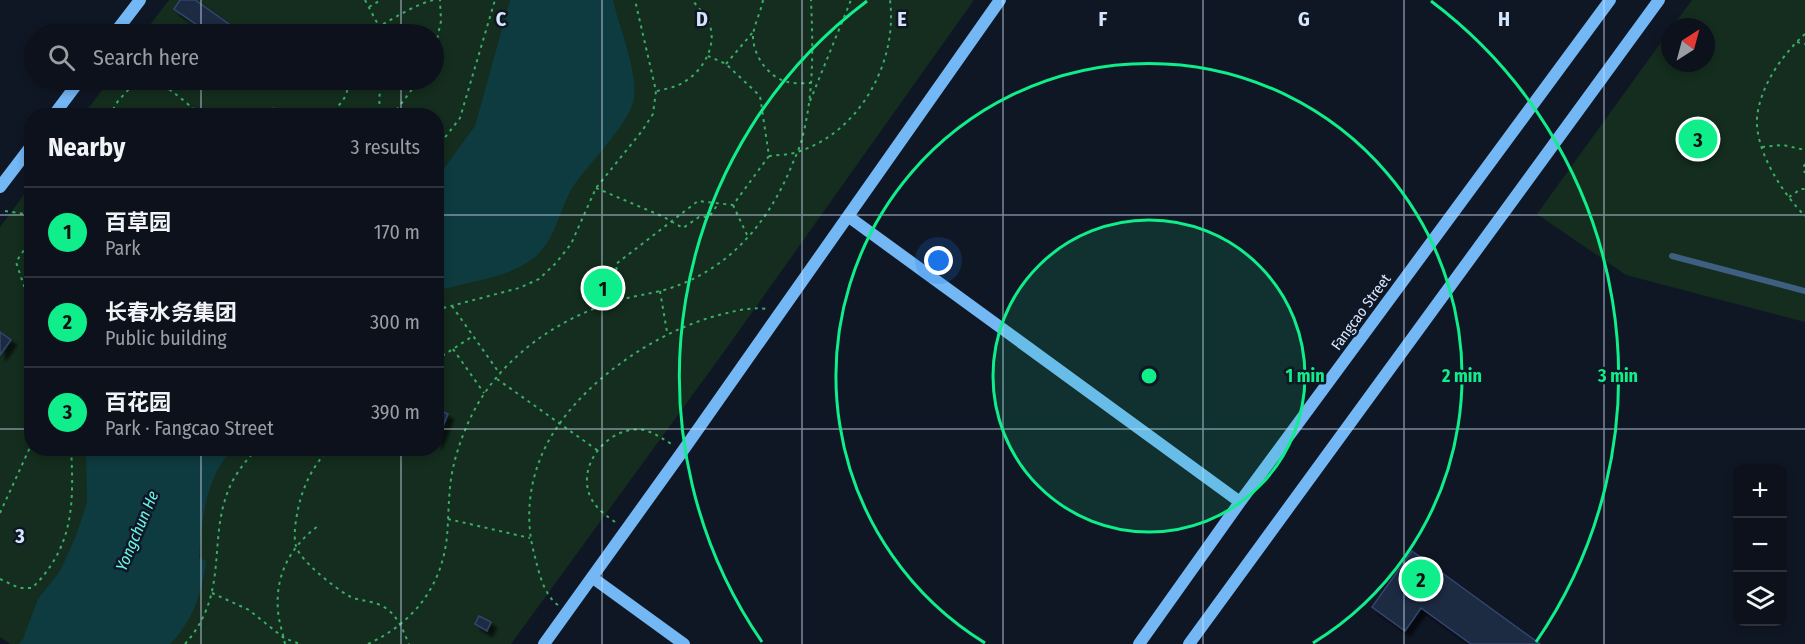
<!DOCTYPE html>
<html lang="en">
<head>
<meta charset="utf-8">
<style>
  :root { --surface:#0c111b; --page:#151a24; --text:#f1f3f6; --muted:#9a9da3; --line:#2c313a; --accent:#10ed8b }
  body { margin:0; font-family:"Fira Sans Condensed","Noto Sans SC",sans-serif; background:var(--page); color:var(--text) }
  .controls { position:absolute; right:18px; bottom:18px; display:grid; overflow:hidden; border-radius:12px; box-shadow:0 3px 9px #0003 }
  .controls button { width:54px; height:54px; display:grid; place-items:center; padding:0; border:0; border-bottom:2px solid var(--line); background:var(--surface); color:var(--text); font:30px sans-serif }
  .compass { position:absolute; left:1661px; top:18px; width:54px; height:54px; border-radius:50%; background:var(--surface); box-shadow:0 3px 9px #0003; rotate:36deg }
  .you { position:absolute; left:939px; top:261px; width:21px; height:21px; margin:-15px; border:4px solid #fff; border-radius:50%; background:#1a73e8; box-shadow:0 0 0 9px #1a73e833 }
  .badge { display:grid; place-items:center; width:39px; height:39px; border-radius:50%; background:var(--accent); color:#111; font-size:20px; font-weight:700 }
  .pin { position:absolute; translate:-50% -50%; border:3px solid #fff; box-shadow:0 2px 6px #0006 }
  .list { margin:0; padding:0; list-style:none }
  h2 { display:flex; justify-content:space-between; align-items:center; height:78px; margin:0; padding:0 24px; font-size:26px }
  h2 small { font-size:20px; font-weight:400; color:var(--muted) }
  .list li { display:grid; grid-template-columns:39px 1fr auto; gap:18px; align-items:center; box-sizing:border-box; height:90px; padding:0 24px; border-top:2px solid var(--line) }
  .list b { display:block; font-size:22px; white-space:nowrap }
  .list p { margin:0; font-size:20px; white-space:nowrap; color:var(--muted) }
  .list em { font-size:20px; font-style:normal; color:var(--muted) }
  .icon { flex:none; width:33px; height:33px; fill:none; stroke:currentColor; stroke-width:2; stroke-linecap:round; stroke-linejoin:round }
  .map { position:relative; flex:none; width:1805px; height:644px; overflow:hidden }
  .search { position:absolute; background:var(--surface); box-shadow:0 3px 9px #0003; left:24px; top:24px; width:420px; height:66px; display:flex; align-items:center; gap:15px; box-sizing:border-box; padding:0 21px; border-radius:33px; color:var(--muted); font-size:22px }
  .panel { position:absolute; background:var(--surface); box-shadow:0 3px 9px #0003; left:24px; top:108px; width:420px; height:348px; border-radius:24px }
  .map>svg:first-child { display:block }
  .green { fill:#142d1e }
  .water { fill:#0e3b3f }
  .building { fill:#1d2a43; stroke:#31466e; stroke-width:1.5; filter:url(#shadow) }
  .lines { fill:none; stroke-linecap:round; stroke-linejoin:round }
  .path { stroke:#38ae66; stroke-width:2; stroke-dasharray:3 4.5; stroke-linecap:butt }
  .lane { stroke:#3e5f7f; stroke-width:6 }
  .secondary { stroke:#73b7f5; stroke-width:12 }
  .grid { fill:none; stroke:#d6e6fc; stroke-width:1.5; stroke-opacity:0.55 }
  .ring { fill:none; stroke:#10ed8b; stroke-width:3 }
  .labels { text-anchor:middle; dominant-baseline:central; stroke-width:5; stroke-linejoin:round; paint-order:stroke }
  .street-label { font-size:15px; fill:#d6e6fc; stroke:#101724 }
  .water-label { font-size:16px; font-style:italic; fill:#6bf5e9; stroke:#101724 }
  .grid-label { font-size:20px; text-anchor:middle; font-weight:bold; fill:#d6e6fc; stroke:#101724; stroke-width:5; stroke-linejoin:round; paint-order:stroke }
  .centre { fill:#10ed8b; stroke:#101724; stroke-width:3 }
  .ring-label { font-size:18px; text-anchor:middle; font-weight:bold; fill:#10ed8b; stroke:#101724; stroke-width:5; stroke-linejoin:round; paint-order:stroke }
</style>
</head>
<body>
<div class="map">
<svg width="1805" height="644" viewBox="0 0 1805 644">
  <defs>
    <filter id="shadow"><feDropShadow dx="5.5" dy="5.5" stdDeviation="1.5" flood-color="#0009"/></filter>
  </defs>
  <rect width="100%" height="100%" fill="#101724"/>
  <!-- green -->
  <path class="green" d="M169,0H974L726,349L511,644H10L0,637V227L31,185L32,448H436V116L83,115L110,80H434V34H143Z
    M1692,0H1805V322L1626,275L1537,214L1670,30V63H1706V27H1672Z"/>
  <!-- water -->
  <path class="water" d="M510,0H613C619,27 638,72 634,98C631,122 589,163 574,185C558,210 556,245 528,262C502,279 466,282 437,291V178L475,126Z
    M86,449H233C205,478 202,519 199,558L206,561C202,593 193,621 170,644H19L23,639L38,599L60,571L76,536L87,502Z"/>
  <!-- building -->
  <path class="building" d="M180,0H195L243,34H210L174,9Z
    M0,332L11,340L0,355Z
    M436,409L448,414L436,444Z
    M1412,551L1540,644H1471L1421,608L1405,631L1372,607Z
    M479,616L491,622L487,631L475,624Z"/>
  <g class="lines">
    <!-- path -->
    <path class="path" d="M365,0L383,34
      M763,0C761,12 754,24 753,36C753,56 769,78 788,82C795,84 804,83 811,83
      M369,7L381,0
      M363,34C387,24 408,7 433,0
      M1805,34C1782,55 1760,86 1757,118C1755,151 1783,194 1805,216
      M1797,42L1805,44
      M434,53L441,21L440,0
      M726,64L753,32
      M123,80L130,88C155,71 175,94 195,110
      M386,80C380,90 377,98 381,109L393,114
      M408,80L413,87
      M657,91C666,89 676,87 684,82C703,71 718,45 709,23C705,15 698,7 692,0
      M810,101L851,0
      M109,116L118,101L130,88
      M178,116C199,108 218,106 239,116
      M258,116L275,108L305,116
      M328,116C340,104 350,97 347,80
      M392,116L419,80
      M1762,147L1783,145L1805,150
      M436,149L460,118L495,0
      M769,156C778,155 789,155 797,152C859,133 898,63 890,0
      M1805,164L1803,168L1805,173
      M596,188L664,217L683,228L699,217H709L718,204
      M1789,197L1801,189H1805
      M733,205L748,237
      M5,211L32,215
      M32,238L16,262L24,286L32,293
      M660,291L667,332
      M620,300L616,264L698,201L733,205L769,156L760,96L726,64L708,56
      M452,306L500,374
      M436,310L519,288L539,279L556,263L571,244L596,188L642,131L653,114L656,91L635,0
      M453,349L484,393
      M436,360L473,336
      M497,379L597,450
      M330,448C313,465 303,486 298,509C296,519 293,536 296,546C300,561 335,588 349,596C361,602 375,600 387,609C399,618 403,631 409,644
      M0,513L32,443
      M448,519L530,538
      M615,522C601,512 588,502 587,483C585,454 615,425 644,430C655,433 663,439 673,445
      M0,579L19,588H32C74,547 74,503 71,448
      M212,593L249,610L284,638L300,644
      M558,605C544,595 539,573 535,557C525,522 528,484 544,450C574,386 656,330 723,314C739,310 751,307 767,309
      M185,644C232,591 205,537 232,482C239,469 248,458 258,448
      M285,644C283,633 279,623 278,611C275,575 290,547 318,526
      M368,644C413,623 442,587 447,536C449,514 448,491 453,468C458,445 469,417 482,397C513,349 566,315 620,300C634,296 649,294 664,290C727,272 768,224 792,165C796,155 801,145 803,135C814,91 813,45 811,0"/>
    <!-- lane -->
    <path class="lane" d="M1672,256L1805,291"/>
    <!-- secondary -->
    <path class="secondary" d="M114,34L140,0
      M53,116L80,80
      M0,187L32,145
      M849,217L1240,502
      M593,578L684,644
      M544,644L682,452L1000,0
      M1139,644L1240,502L1610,0
      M1189,644L1659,0"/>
  </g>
  <!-- grid -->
  <path class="grid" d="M201,0V34M401,0V34M602,0V644M802,0V644M1003,0V644M1203,0V644M1404,0V644M1604,0V644M201,80V116M401,80V116M0,215H32M436,215H1805M0,429H32M436,429H1805M201,448V644M401,448V644"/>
  <!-- distance rings -->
  <circle cx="1149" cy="376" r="156" fill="#10ed8b" fill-opacity=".12"/>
  <g class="ring">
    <circle cx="1149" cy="376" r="156"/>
    <path d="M985 643A313 313 0 1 1 1313 643"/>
    <path d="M762 642A469 469 0 0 1 867 1M1431 1A469 469 0 0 1 1536 642"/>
  </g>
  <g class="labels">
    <!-- street labels -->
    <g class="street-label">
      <text transform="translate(1361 312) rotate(-54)">Fangcao Street</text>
    </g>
    <!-- water labels -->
    <g class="water-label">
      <text transform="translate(137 531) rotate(-67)">Yongchun He</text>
    </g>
  </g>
  <g class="grid-label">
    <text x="501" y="26">C</text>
    <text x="702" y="26">D</text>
    <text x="902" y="26">E</text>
    <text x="1103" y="26">F</text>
    <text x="1304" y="26">G</text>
    <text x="1504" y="26">H</text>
    <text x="20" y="543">3</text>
  </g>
  <circle cx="1149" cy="376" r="9" class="centre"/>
  <g class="ring-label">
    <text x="1305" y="382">1 min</text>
    <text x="1462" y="382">2 min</text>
    <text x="1618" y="382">3 min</text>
  </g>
</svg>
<div class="controls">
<button>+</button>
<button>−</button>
<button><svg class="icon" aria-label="layers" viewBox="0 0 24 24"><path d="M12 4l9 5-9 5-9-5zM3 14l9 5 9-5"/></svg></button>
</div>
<svg class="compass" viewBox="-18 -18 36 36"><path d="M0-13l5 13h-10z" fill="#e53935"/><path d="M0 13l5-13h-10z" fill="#9a9da3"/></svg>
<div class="you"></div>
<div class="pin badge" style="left:603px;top:288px">1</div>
<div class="pin badge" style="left:1421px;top:579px">2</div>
<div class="pin badge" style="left:1698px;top:139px">3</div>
<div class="search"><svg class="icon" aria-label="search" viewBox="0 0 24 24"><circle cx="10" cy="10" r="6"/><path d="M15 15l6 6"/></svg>Search here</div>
<section class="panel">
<h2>Nearby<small>3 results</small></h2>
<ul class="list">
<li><span class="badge">1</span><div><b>百草园</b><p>Park</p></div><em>170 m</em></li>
<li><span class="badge">2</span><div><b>长春水务集团</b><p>Public building</p></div><em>300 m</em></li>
<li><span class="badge">3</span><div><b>百花园</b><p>Park · Fangcao Street</p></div><em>390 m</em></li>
</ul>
</section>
</div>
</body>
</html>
